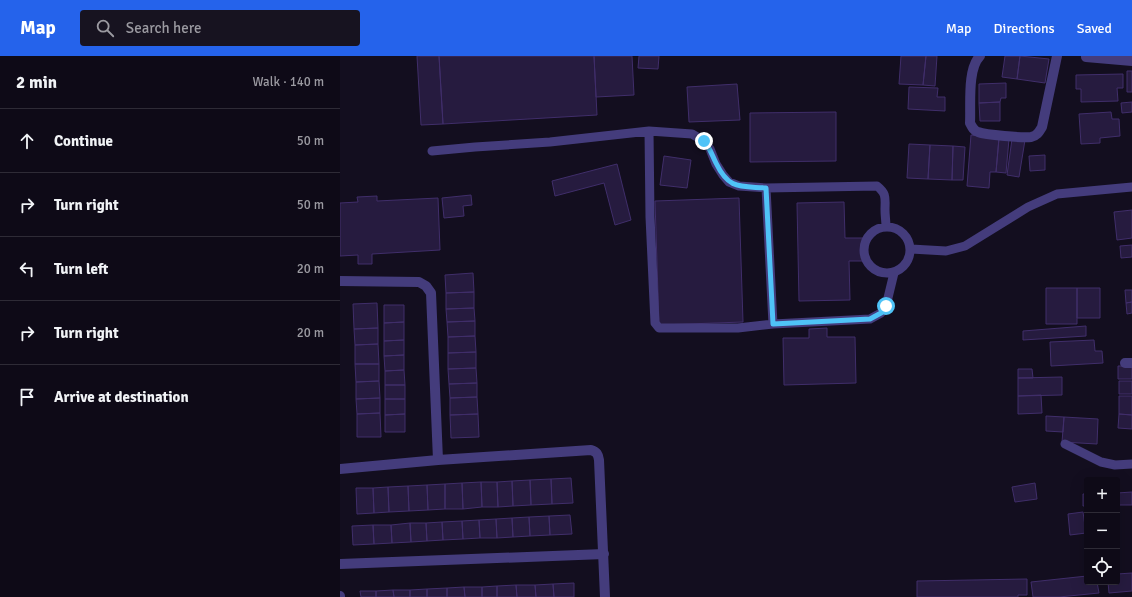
<!DOCTYPE html>
<html lang="en">
<head>
<meta charset="utf-8">
<style>
  :root { --surface:#0e0a17; --page:#171320; --text:#f1f3f6; --muted:#9b9aa1; --line:#2e2b36; --accent:#2563eb }
  body { margin:0; font-family:Signika,sans-serif; background:var(--page); color:var(--text) }
  .controls { position:absolute; right:12px; bottom:12px; display:grid; overflow:hidden; border-radius:4px; box-shadow:0 4px 16px #0002 }
  .controls button { width:36px; height:36px; display:grid; place-items:center; padding:0; border:0; border-bottom:1px solid var(--line); background:var(--surface); color:var(--text); font:20px sans-serif }
  .stop { position:absolute; width:12px; height:12px; margin:-9px; border:3px solid #4fc3f7; border-radius:50%; background:#fff }
  .stop.end { background:#4fc3f7; border-color:#fff; box-shadow:0 1px 4px #0008 }
  .list { margin:0; padding:0; list-style:none }
  h2 { display:flex; justify-content:space-between; align-items:center; height:52px; margin:0; padding:0 16px; font-size:17px }
  h2 small { font-size:13px; font-weight:400; color:var(--muted) }
  .list li { display:grid; grid-template-columns:26px 1fr auto; gap:12px; align-items:center; box-sizing:border-box; height:64px; padding:0 16px; border-top:1px solid var(--line) }
  .list b { display:block; font-size:15px; white-space:nowrap }
  .list em { font-size:13px; font-style:normal; color:var(--muted) }
  .icon { flex:none; width:22px; height:22px; fill:none; stroke:currentColor; stroke-width:2; stroke-linecap:round; stroke-linejoin:round }
  .map { position:relative; flex:none; width:792px; height:541px; overflow:hidden }
  header { display:flex; align-items:center; gap:24px; box-sizing:border-box; height:56px; padding:0 20px; background:var(--accent); color:#fff }
  header strong { font-size:19px }
  nav { display:flex; gap:22px; margin-inline-start:auto; font-size:14px }
  .search { width:280px; height:36px; background:var(--page); display:flex; align-items:center; gap:10px; box-sizing:border-box; padding:0 14px; border-radius:4px; color:var(--muted); font-size:15px }
  main { display:flex }
  aside { flex:1; background:var(--surface) }
  .map>svg:first-child { display:block }
  .building { fill:#261b3f; stroke:#402e6a }
  .lines { fill:none; stroke-linecap:round; stroke-linejoin:round }
  .service { stroke:#443c7c; stroke-width:9 }
  .minor { stroke:#443c7c; stroke-width:10 }
  .route { stroke:#4fc3f7; stroke-width:5 }
</style>
</head>
<body>
<header>
<strong>Map</strong>
<div class="search"><svg class="icon" aria-label="search" viewBox="0 0 24 24"><circle cx="10" cy="10" r="6"/><path d="M15 15l6 6"/></svg>Search here</div>
<nav><a>Map</a><a>Directions</a><a>Saved</a></nav>
</header>
<main>
<aside>
<h2>2 min<small>Walk · 140 m</small></h2>
<ul class="list">
<li><svg class="icon" aria-label="ahead" viewBox="0 0 24 24"><path d="M12 20V5M6 11l6-6 6 6"/></svg><div><b>Continue</b></div><em>50 m</em></li>
<li><svg class="icon" aria-label="right" viewBox="0 0 24 24"><path d="M7 20v-9h11M14 6l5 5-5 5"/></svg><div><b>Turn right</b></div><em>50 m</em></li>
<li><svg class="icon" aria-label="left" viewBox="0 0 24 24"><path d="M17 20v-9H6M10 6l-5 5 5 5"/></svg><div><b>Turn left</b></div><em>20 m</em></li>
<li><svg class="icon" aria-label="right" viewBox="0 0 24 24"><path d="M7 20v-9h11M14 6l5 5-5 5"/></svg><div><b>Turn right</b></div><em>20 m</em></li>
<li><svg class="icon" aria-label="arrive" viewBox="0 0 24 24"><path d="M6 21V4h12l-3 4 3 4H6"/></svg><div><b>Arrive at destination</b></div></li>
</ul>
</aside>
<div class="map">
<svg width="792" height="541" viewBox="0 0 792 541">
  <rect width="100%" height="100%" fill="#130e1f"/>
  <!-- building -->
  <path class="building" d="M77,0H99L103,68L81,69Z
    M99,0H254L257,59L103,68Z
    M254,0H292L294,39L256,41Z
    M299,0H319L318,13L298,12Z
    M561,0H586L583,29L559,28Z
    M586,0H597L595,30L583,29Z
    M665,0H680L677,23L662,21Z
    M680,0L709,3L705,27L677,23Z
    M787,15H792V36H787Z
    M783,18V32H777L778,45L741,46V33H736V19Z
    M666,27V42H661L660,46L639,47V28Z
    M397,28L400,64L349,66L347,31Z
    M569,31L598,32L597,41H605V55L568,53Z
    M660,46V65H640L639,47Z
    M792,46V56L782,57L781,47Z
    M496,56V105L410,106V57Z
    M771,56L772,63H779L780,80L760,82V87L741,88L739,58Z
    M631,79L659,82L656,116H650L649,132L627,130Z
    M659,82L669,83L666,117L656,116Z
    M672,83L685,84L679,121L667,119Z
    M569,88L590,89L588,123L567,122Z
    M590,89L613,90L612,124L588,123Z
    M613,90L625,91L623,124H612Z
    M705,99V114L690,115L689,100Z
    M324,100L351,104L347,132L320,129Z
    M277,108L291,164L275,169L264,127L215,140L212,125Z
    M131,139L132,149L123,150L124,160L104,162L102,142Z
    M37,140V145L98,142L100,194L32,198V208H18V199L0,200V147L18,146L17,141Z
    M399,142L403,266L319,269L315,145Z
    M504,146L505,182H523V205H509L510,244L459,245L457,147Z
    M792,154V182L777,184L774,156Z
    M792,189V201L781,202L780,190Z
    M133,217L134,236L106,237L105,219Z
    M706,232H737V268H706Z
    M737,232H760V262H737Z
    M785,234H792V246L786,247Z
    M134,236V252L106,253V237Z
    M792,246V257L787,258L786,247Z
    M37,247L38,272L14,273L13,248Z
    M44,249H64V266L44,267Z
    M134,252L135,265L107,266L106,253Z
    M135,265V280L108,281L107,266Z
    M64,266V284L44,285V267Z
    M746,270V280L683,284V275Z
    M38,272V288L15,289L14,273Z
    M487,272V281H515L516,327L444,329L443,282H469V273Z
    M135,280L136,296L108,297V281Z
    M64,284V299L44,300V285Z
    M754,284L755,295H762L763,307L711,310L710,286Z
    M38,288L39,308H15V289Z
    M136,296V312L108,313V297Z
    M64,299V314L45,315L44,300Z
    M15,308H39V325L16,326Z
    M778,310H792V323H778Z
    M136,312L137,327L109,328L108,313Z
    M678,313H692L693,322H678Z
    M64,314L65,329H45V315Z
    M722,321V339L678,340V322Z
    M39,325L40,342L16,343V326Z
    M779,325H792V338H779Z
    M137,327V341L110,342L109,328Z
    M45,329H65V343H45Z
    M701,339L702,357L678,358V340Z
    M779,340H792V359L779,358Z
    M137,341L138,358L110,359V342Z
    M40,342V357L17,358L16,343Z
    M45,343H65V358L45,359Z
    M40,357L41,381H17V358Z
    M65,358V376H45V359Z
    M138,358L139,381L111,382L110,359Z
    M779,358L792,359V373L778,372Z
    M706,360L724,361L723,376L706,375Z
    M724,361L758,363L757,388L722,386Z
    M231,422L233,447L212,448L211,423Z
    M211,423L212,448L191,449L190,424Z
    M190,424L191,449L173,450L172,425Z
    M172,425L173,450L158,451L157,426Z
    M141,426L142,451L123,453L122,427Z
    M141,426H157L158,451H142Z
    M122,427L123,453H105V428Z
    M695,427L697,443L675,446L672,431Z
    M105,428V453L88,454L87,429Z
    M87,429L88,454L69,455L68,430Z
    M68,430L69,455L49,456L48,431Z
    M48,431L49,456L34,457L33,432Z
    M16,432H33L34,457L17,458Z
    M792,436V449H777V437Z
    M743,438H747V450H743Z
    M743,456L746,477L730,479L728,458Z
    M230,459L232,478L210,479L209,460Z
    M209,460L210,479L190,480L189,461Z
    M189,461L190,480L173,481L172,462Z
    M172,462L173,481L157,482L156,463Z
    M156,463L157,482H140L139,464Z
    M139,464L140,482L123,483L122,465Z
    M122,465L123,483L103,484L102,466Z
    M102,466L103,484L87,485L86,467Z
    M70,467H86L87,485L71,486Z
    M70,467L71,486L52,487L51,469Z
    M33,469L34,488L13,489L12,470Z
    M33,469H51L52,487L34,488Z
    M792,517V535L769,537L768,526H777V518Z
    M747,520V526H757L759,537L719,541H693L691,526Z
    M687,523V539H678V541H577V525Z
    M234,527V541H214L213,528Z
    M213,528L214,541H196L195,529Z
    M176,529L177,541H157V530Z
    M176,529H195L196,541H177Z
    M157,530V541H142V531Z
    M124,531L125,541H107V532Z
    M124,531H142V541H125Z
    M107,532V541H87V533Z
    M87,533V541H70V534Z
    M53,534L54,541H36V535Z
    M53,534H70V541H54Z
    M20,535H36V541H21Z"/>
  <g class="lines">
    <!-- service -->
    <path class="service" d="M309,75L310,161L315,267L319,272H398L433,268L530,263L541,257L546,250L554,217
      M92,95L135,91L210,86L309,75L352,78L364,85L370,93L376,108L383,119L389,126L399,130L426,132L537,130C547,138 545,142 545,154C545,160 546,165 546,171
      M426,132L433,268
      M524 194a23 23 0 1 1 46 0a23 23 0 1 1-46 0Z
      M571,193L606,195L625,190L688,151L717,138L792,131
      M725,388L761,406L775,409L792,408"/>
    <!-- minor -->
    <path class="minor" d="M640,0C627,13 631,49 630,67C632,71 634,75 638,76C646,79 683,82 691,81C697,80 699,76 702,71L717,0
      M746,1L792,5
      M0,225L79,226L86,230L91,237L98,404
      M785,307H792
      M0,413L98,404L251,394C257,396 258,398 259,404L265,541
      M0,508L264,498
      M0,540V541"/>
  </g>
  <g class="lines">
    <!-- route -->
    <path class="route" d="M364,85C370,92 372,99 376,107C389,134 400,130 426,132L433,268L530,263L541,257L546,250"/>
  </g>
</svg>
<div class="controls">
<button>+</button>
<button>−</button>
<button><svg class="icon" aria-label="locate" viewBox="0 0 24 24"><circle cx="12" cy="12" r="6"/><path d="M12 2v4M12 18v4M2 12h4M18 12h4"/></svg></button>
</div>
<div class="stop" style="left:546px;top:250px"></div>
<div class="stop end" style="left:364px;top:85px"></div>
</div>
</main>
</body>
</html>
